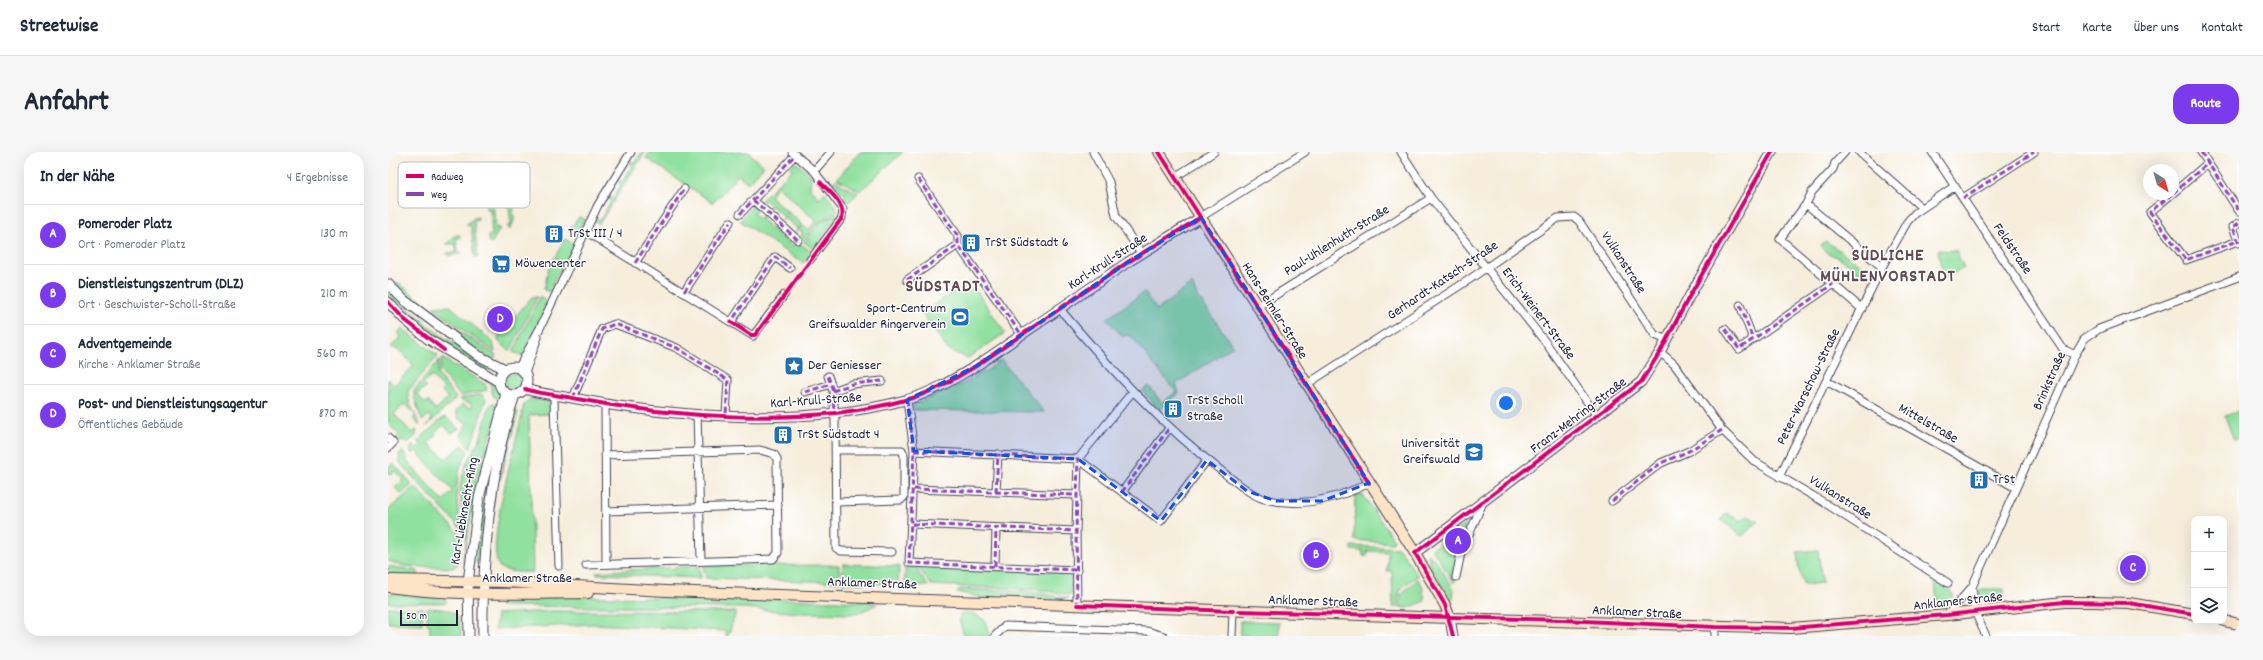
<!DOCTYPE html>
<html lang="de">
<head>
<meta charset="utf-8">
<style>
  :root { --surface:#fff; --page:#f6f6f7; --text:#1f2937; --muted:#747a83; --line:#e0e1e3; --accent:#7c3aed }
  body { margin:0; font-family:Dekko,sans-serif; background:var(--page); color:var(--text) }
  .controls { position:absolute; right:12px; bottom:12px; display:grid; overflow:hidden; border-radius:8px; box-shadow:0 4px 16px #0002 }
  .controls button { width:36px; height:36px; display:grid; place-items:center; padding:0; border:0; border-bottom:1px solid var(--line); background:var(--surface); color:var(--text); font:20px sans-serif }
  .compass { position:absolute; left:1755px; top:12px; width:36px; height:36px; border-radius:50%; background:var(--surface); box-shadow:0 4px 16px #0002; rotate:143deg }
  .scale { position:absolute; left:12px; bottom:10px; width:58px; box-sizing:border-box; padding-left:4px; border:2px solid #22223b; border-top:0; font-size:11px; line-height:14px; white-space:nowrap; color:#22223b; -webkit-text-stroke:3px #fff; paint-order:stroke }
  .you { position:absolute; left:1118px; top:251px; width:14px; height:14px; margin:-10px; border:3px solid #fff; border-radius:50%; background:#1a73e8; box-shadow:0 0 0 6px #1a73e833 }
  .badge { display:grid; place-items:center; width:26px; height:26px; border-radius:50%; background:var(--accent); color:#fff; font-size:13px; font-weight:700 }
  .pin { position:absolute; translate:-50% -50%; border:2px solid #fff; box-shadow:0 1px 4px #0006 }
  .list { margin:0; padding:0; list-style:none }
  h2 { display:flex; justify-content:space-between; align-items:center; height:52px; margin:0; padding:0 16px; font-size:17px }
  h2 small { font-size:13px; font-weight:400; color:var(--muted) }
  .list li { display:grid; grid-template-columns:26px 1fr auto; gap:12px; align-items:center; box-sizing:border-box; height:60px; padding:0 16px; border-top:1px solid var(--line) }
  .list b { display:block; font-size:15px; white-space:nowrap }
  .list p { margin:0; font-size:13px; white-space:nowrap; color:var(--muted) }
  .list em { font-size:13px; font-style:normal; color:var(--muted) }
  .icon { flex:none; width:22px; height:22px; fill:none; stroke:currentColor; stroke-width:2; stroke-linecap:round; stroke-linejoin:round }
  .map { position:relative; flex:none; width:1851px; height:484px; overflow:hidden; border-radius:16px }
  header { display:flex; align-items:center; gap:24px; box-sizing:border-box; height:56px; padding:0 20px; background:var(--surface); border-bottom:1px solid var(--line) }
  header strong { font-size:19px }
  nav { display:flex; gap:22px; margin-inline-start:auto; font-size:14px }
  .intro { display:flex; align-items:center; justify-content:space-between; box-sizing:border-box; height:96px; padding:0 24px }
  h1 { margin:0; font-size:28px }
  .button { padding:10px 18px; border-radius:16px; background:var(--accent); color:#fff; font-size:14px; font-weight:700 }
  main { display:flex; gap:24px; padding:0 24px }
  aside { flex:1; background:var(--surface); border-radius:16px; box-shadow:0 4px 16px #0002 }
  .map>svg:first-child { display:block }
  .green { fill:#90e09f; stroke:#59816d; fill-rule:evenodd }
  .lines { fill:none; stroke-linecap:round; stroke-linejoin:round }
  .minor-casing { stroke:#424053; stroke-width:9 }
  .tertiary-casing { stroke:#424053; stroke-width:11 }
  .secondary-casing { stroke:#424053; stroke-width:12 }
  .minor { stroke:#fff; stroke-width:7 }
  .tertiary { stroke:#fff; stroke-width:9 }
  .secondary { stroke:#fee4c6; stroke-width:10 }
  .quiet { stroke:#8e44ad; stroke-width:3; stroke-dasharray:6 3; stroke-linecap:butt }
  .cycleway-casing { stroke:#fff; stroke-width:6 }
  .cycleway { stroke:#d6006c; stroke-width:4 }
  .marked { fill:#1d4ed8; fill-opacity:0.2; stroke:#1d4ed8; stroke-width:3; stroke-dasharray:8 5; stroke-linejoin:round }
  .labels { text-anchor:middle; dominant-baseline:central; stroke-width:3; stroke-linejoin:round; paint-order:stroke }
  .poi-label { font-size:14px; fill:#22223b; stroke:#fff; text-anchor:start }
  .street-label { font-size:14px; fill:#22223b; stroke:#fff }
  .district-label { font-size:18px; font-weight:bold; letter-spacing:1px; fill:#634b4f; stroke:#fff }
  .key { fill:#fff; stroke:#bdbdc4; stroke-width:1 }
  .key-label { font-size:11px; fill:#22223b }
</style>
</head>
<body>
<header>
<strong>Streetwise</strong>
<nav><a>Start</a><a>Karte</a><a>Über uns</a><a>Kontakt</a></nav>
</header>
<div class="intro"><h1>Anfahrt</h1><a class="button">Route</a></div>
<main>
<aside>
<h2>In der Nähe<small>4 Ergebnisse</small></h2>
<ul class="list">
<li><span class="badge">A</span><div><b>Pomeroder Platz</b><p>Ort · Pomeroder Platz</p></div><em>130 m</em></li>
<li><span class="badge">B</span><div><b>Dienstleistungszentrum (DLZ)</b><p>Ort · Geschwister-Scholl-Straße</p></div><em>210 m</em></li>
<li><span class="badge">C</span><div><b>Adventgemeinde</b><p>Kirche · Anklamer Straße</p></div><em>560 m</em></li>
<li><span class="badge">D</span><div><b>Post- und Dienstleistungsagentur</b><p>Öffentliches Gebäude</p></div><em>870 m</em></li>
</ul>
</aside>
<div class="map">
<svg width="1851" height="484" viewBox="0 0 1851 484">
  <rect width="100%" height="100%" fill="#fff"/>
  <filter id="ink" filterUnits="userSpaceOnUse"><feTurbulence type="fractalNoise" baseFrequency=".025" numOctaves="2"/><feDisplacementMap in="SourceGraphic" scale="8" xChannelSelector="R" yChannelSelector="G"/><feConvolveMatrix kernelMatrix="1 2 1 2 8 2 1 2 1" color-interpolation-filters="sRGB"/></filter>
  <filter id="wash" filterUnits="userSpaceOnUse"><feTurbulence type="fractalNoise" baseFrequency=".012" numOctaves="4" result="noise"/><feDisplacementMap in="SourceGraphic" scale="16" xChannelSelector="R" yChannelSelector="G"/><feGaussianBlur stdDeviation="0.9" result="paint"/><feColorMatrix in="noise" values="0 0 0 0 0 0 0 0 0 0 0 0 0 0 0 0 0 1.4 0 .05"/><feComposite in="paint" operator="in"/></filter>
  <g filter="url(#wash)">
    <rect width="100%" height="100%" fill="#f6eddb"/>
    <!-- green -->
    <path class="green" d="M254,0H257L211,72L205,68L206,65L212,68L223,49L218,47L219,45L224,47L233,32L228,29L230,27L234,30L245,13L241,10L242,8L246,11Z
      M262,0H360L376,14L360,31L350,23L325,51L258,6Z
      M472,0H515L472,39L449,27Z
      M408,10L423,24L422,36L431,46L437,40L448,54L449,60L430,70L414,89L411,87L415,81L411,78L407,81L414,73L420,78L428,69L390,34L382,44L400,60L397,64L400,60L414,72L410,77L397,66L394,69L396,65L384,54L379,57L382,53L377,48L373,52L371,50L404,18L402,16Z
      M447,28L452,32L470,41L457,54L453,48L458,43L454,40L449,44L441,35Z
      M117,40L125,47L126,69L122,78L119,74L123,73L120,47H116Z
      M103,48H109V51H105L108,76H112L103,92L101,90L100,84L104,83L102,57H98V52Z
      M364,54L369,56L365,61L371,66L376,63L373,67L385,78L389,75L386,79L399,90L403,87L400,91L404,94L409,89L424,100L415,111L352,69Z
      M450,62L426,97L416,90L432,70Z
      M90,65V68L86,69L90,105H87L83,74L78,73L86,66Z
      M191,65L196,67L190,82H185L180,79Z
      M68,83H72V86H68L70,99L74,101L61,104L59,101L69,100L67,92H58Z
      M177,87L186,92L183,104L180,103L164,133L167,135L163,140L156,138L160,118Z
      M1437,89L1476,115L1470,121L1459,110L1438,100L1432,94Z
      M1550,98L1568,99L1576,116L1555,127Z
      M582,129L617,181L580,206L560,198L534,161Z
      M11,131L68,177L108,203L105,210L98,206L96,201C65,183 33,159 7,133Z
      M804,132L808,142L845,194L788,232L791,241L773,257L770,256L754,239L761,234L774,251L788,240L743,184L738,183L735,185L719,167L756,140L769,158Z
      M1,140L53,184L103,214L100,219L48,187L20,165L0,145Z
      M152,144L159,151L135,204L125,200Z
      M149,145L122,199L110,189V185L143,146Z
      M62,154L105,190L107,200L69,174L45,155Z
      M14,176L50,204L20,239C18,249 29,264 32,274L25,267L28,263L17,252L6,262L24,281L28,278L29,280L27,285L19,291L6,288L11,283L0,271V227L6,233L26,214L11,198L3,195L13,185L10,181Z
      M54,206L97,232L99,238L72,244L52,219Z
      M51,208L50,223L68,246L38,275L44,267L41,263L34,269L26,245V239ZM44,224L56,237L54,239L60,246L47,258L40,249L37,251L29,242L38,235L35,232Z
      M613,208L656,260L526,258L525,253L576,231L596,219L597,220Z
      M117 229a8 8 0 1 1 16 0a8 8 0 1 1-16 0Z
      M101,226C109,232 113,239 114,249L105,244Z
      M93,242L98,247L82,297L73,283L79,271L70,266L68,259L74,252L82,256L84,255L83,252L71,247Z
      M142,247L162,250L163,262L141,263L145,420C137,420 119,421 112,415C95,399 132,278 136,252Z
      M105,251L113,253L89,325L75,409L79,379L73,353L72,333L79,310L92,287L101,255Z
      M118,254L103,333L92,411L87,410L100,324Z
      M125,256L130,260L112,328Z
      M1851,259V286L1846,288L1837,264Z
      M58,265L71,277L63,281L55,273L47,281L48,284L40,291L58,307L74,293L80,300C64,325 68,351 74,378L12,311L11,302L14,299L20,306L18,308L55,349L65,339L28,299L24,302L22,298L26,292L30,296L33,293L30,289L52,268Z
      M5,311L23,331V334L13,342L7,336L15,328L7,319L0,323V315Z
      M27,335L74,385L69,413L65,416L16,414L0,409V358Z
      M967,343H975L1006,388L1005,391L966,388Z
      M1338,361L1353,369L1360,364L1370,370L1354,384L1333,368Z
      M1077,373L1078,376L1067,406L1064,423L1067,428L1066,431L1044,397Z
      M963,394L1011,396L1030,424C1014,435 1010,434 1010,455H1005L1004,419H999L1000,400L979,399V404H975V399L963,398Z
      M1430,398L1434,431L1416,433L1411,419L1409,400Z
      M1040,402L1047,408L1066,437L1065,447L1063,448L1043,416Z
      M455,412L511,414L510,432L454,431Z
      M451,413V430L318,426L315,414Z
      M0,414L30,419V426L0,425Z
      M311,414L313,426L209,422L208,420Z
      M533,414L683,420V443L652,438L543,433L532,418Z
      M520,415H530V420L540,434L517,433V416Z
      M1030,427L1034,433L1037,449L1020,456L1012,455L1013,442Z
      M1547,429L1561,437L1566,444L1559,451H1549Z
      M572,437L638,440L681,446L674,448L593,445L568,440Z
      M1593,437H1616V447L1594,448L1591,439Z
      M0,441L58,447V451H0Z
      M176,444L268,446L307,444L477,450L489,452L469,462L411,461L357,456L111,454L113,447Z
      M0,455L35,456L34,472L0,471Z
      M39,456C63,457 72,457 73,484H42V473L39,472Z
      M164,459L348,460L340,484H338V479L206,472L107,477L109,462Z
      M574,461H585L596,468L603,484H576L571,467Z
      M852,469L891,470V484H852Z"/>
  </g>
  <g filter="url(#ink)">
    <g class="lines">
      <defs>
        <path id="minor" d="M404,0L426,19L455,57L454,66L422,108
          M705,0L721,30L728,64L753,101
          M1013,0L1043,46L1158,191L1209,264
          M1457,0L1447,11L1445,17L1424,40L1418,52L1392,87L1474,157
          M1471,0L1534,56
          M1544,0L1675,197L1687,203
          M1813,0L1851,59
          M426,19L443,0
          M787,25L826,0
          M530,27L570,84V93L633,182
          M1785,41L1820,11
          M1784,42L1762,60L1798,108L1850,89
          M1575,46L1646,0
          M365,48L410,88
          M1418,52L1494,115
          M352,62L407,3
          M813,65L917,0
          M1851,71L1845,75L1851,91
          M197,79L365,184L397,142
          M247,111L296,37
          M519,128L570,93
          M296,140L342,70
          M1352,153L1365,187
          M870,154L1043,46
          M671,156C721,215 774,274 836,321C848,330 861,342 876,347C913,356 949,347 981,331
          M343,170L387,105L402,116
          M1337,177L1351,197L1445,132
          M1272,200L1286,212L1334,278L1366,309L1437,351L1560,431
          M131,215L152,176L210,53L243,0
          M137,221L150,185
          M440,224L445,239L447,268L448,396L453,399L504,400
          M1440,230L1628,336
          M919,232L1079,129L1170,66L1186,65L1191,69L1267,183L1279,188
          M445,239L464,232L494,229
          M417,240L443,232
          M185,246L214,177L227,172L289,196L340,228L338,263
          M166,248L171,414
          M519,248L526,299L521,411L689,418
          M217,252L218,411
          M309,262L313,409
          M0,286L5,291L0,296
          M448,298H514L516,303V345L513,348L449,350
          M526,299L690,307
          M690,307L773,369L819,308
          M690,307L745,239
          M1391,325L1494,115L1519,70L1527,61L1567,34
          M526,337L688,343
          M608,340L610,302
          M734,340L782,275
          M1224,349L1273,311L1301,299L1334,278
          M218,359L390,353
          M524,372L688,379
          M198,413L385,407L390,401L389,307L386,302L372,298L217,303
          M607,414L608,376
          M1068,425L1073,401L1096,348
          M1584,435L1587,460L1598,484
          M689,453L688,379L690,307
          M1559,463L1584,435L1687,203L1697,186L1711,177L1851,125
          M607,484L617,474L759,479L776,484
          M844,484L845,459
          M1327,484V475"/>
        <path id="tertiary" d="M0,132L16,148L91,204L117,217
          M0,150L15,166L40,187L111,230
          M111 229a14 14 0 1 1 28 0a14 14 0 1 1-28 0Z
          M137,237C152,242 169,243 184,246C284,266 419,275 517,248C542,242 566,227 588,214L740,110L813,65
          M1027,401L1253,230L1272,200L1301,145L1384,0
          M1062,466L1065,484
          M81,484L80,430L91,346L118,241
          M95,484C94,407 102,316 127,243"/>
        <path id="secondary" d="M771,0L1027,401L1057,453L1062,466
          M0,428L115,430L278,439L1062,466L1403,476L1559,463L1676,450H1706L1741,451L1806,462
          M0,435C66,444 133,442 200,441
          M1836,469L1851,472"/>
      </defs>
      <!-- minor casing -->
      <use href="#minor" class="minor-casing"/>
      <!-- tertiary casing -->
      <use href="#tertiary" class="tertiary-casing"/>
      <!-- secondary casing -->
      <use href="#secondary" class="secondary-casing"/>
      <!-- minor -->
      <use href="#minor" class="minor"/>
      <!-- tertiary -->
      <use href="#tertiary" class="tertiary"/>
      <!-- secondary -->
      <use href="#secondary" class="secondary"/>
      <!-- quiet -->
      <path class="quiet" d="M1813,0L1851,59
        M530,27L570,84V93L633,182
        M1785,41L1820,11
        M1784,42L1762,60L1798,108L1850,89
        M1575,46L1646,0
        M365,48L410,88
        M352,62L407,3
        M1851,71L1845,75L1851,91
        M247,111L296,37
        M519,128L570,93
        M296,140L342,70
        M1352,153L1365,187
        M346,172L343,170L387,105L402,116
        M1337,177L1351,197L1445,132
        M440,224L445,239L446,262
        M445,239L464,232L494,229
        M417,240L443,232
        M185,246L214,177L227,172L289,196L340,228L338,263
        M519,248L526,299L521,411L689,418
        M526,299L690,307L688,379L689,453
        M526,337L688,343
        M608,340L610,302
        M734,340L782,275
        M1224,349L1273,311L1301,299L1334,278
        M524,372L688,379
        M607,414L608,376"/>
      <defs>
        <path id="cycleway" d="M771,0L981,331
          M0,150L17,168L56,198
          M343,170L363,183H367L454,66C458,52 441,39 432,30
          M137,237C152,242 169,243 184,246C284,266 419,275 517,248C542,242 566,227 588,214L740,110L813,65
          M689,453L845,459
          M851,459L1174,468L1327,475L1403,476L1559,463L1676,450L1741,451L1806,462
          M1065,484L1057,453L1027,401L1253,230L1272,200L1301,145L1384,0"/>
      </defs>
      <!-- cycleway casing -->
      <use href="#cycleway" class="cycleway-casing"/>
      <!-- cycleway -->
      <use href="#cycleway" class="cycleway"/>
    </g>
  </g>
  <!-- marked area -->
  <path class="marked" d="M813,65L981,331L934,349H888L859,339L819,308L773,369L690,307L526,299L519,248L588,214L740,110Z"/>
  <!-- icons -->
  <defs>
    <symbol id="building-square" viewBox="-11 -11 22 22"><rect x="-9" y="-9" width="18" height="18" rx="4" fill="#1f6fb2" stroke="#fff"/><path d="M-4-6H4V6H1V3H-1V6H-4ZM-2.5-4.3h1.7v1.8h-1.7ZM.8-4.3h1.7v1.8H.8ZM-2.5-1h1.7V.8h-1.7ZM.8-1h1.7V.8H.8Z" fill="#fff"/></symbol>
    <symbol id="supermarket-square" viewBox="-11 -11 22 22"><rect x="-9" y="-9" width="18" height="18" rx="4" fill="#1f6fb2" stroke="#fff"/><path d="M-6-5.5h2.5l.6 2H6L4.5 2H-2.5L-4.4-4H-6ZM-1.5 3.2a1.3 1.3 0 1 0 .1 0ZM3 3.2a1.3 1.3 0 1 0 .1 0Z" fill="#fff"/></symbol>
    <symbol id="stadium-square" viewBox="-11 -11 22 22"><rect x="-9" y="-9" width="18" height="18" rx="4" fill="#1f6fb2" stroke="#fff"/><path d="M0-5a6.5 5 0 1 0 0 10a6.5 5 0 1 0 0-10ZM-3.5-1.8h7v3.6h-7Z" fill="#fff"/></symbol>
    <symbol id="sight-square" viewBox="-11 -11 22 22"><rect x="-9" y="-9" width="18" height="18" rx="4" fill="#1f6fb2" stroke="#fff"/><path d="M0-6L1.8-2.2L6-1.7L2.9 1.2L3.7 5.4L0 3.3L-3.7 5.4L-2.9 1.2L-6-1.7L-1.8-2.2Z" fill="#fff"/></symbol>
    <symbol id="university-square" viewBox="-11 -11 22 22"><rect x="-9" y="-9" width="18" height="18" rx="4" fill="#1f6fb2" stroke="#fff"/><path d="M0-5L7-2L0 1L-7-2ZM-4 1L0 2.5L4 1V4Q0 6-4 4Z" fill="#fff"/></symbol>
  </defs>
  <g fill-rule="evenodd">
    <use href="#building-square" x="155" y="71" width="22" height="22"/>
    <use href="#building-square" x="572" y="80" width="22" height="22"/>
    <use href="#supermarket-square" x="102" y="101" width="22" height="22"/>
    <use href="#stadium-square" x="561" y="154" width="22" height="22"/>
    <use href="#sight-square" x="395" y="203" width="22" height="22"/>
    <use href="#building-square" x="774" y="246" width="22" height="22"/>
    <use href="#building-square" x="384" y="272" width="22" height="22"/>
    <use href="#university-square" x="1075" y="289" width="22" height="22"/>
    <use href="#building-square" x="1580" y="317" width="22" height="22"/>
  </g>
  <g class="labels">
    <!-- poi labels -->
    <g class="poi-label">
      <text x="180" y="82">TrSt III / 4</text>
      <text x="597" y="91">TrSt Südstadt 6</text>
      <text x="127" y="112">Möwencenter</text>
      <text x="558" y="157" text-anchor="end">Sport-Centrum<tspan x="558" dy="16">Greifswalder Ringerverein</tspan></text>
      <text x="420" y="214">Der Geniesser</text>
      <text x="799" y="249">TrSt Scholl<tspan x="799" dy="16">Straße</tspan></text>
      <text x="409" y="283">TrSt Südstadt 4</text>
      <text x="1072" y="292" text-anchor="end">Universität<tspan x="1072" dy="16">Greifswald</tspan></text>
      <text x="1605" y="328">TrSt</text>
    </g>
    <!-- street labels -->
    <g class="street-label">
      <text transform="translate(949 89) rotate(-32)">Paul-Uhlenhuth-Straße</text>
      <text transform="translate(1624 97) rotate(56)">Feldstraße</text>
      <text transform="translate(720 110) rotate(-33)">Karl-Krull-Straße</text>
      <text transform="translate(1235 111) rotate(57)">Vulkanstraße</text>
      <text transform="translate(1055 129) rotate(-34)">Gerhardt-Katsch-Straße</text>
      <text transform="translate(886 159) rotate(58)">Hans-Beimler-Straße</text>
      <text transform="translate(1150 162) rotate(53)">Erich-Weinert-Straße</text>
      <text transform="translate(1662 229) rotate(-66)">Brinkstraße</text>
      <text transform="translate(1421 235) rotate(-64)">Peter-Warschow-Straße</text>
      <text transform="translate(428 249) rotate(-4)">Karl-Krull-Straße</text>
      <text transform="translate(1191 264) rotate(-37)">Franz-Mehring-Straße</text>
      <text transform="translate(1540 272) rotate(30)">Mittelstraße</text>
      <text transform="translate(1452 346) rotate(32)">Vulkanstraße</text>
      <text transform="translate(77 359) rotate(-80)">Karl-Liebknecht-Ring</text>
      <text x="139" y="427">Anklamer Straße</text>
      <text transform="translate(484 432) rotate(2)">Anklamer Straße</text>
      <text transform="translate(925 450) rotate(2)">Anklamer Straße</text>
      <text transform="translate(1570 450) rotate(-6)">Anklamer Straße</text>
      <text transform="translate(1249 461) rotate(3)">Anklamer Straße</text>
    </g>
    <!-- district labels -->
    <g class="district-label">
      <text x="1500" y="104">SÜDLICHE<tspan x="1500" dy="21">MÜHLENVORSTADT</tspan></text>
      <text x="555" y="135">SÜDSTADT</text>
    </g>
  </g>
  <!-- legend -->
  <rect x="10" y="10" width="132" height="46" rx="6" class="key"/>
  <rect x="18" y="22" width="18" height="4" fill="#d6006c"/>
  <rect x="18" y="40" width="18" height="4" fill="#8e44ad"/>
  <g class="key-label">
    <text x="43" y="28">Radweg</text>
    <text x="43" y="46">Weg</text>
  </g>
</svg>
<div class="controls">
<button>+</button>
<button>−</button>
<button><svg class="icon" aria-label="layers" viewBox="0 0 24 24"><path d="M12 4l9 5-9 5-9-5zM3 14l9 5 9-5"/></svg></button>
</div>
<svg class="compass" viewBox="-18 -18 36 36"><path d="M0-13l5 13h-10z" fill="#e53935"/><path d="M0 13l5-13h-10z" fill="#747a83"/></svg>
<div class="scale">50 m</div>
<div class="you"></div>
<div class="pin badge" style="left:1070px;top:389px">A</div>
<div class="pin badge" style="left:928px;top:403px">B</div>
<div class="pin badge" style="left:1745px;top:416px">C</div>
<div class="pin badge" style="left:112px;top:167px">D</div>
</div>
</main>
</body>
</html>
